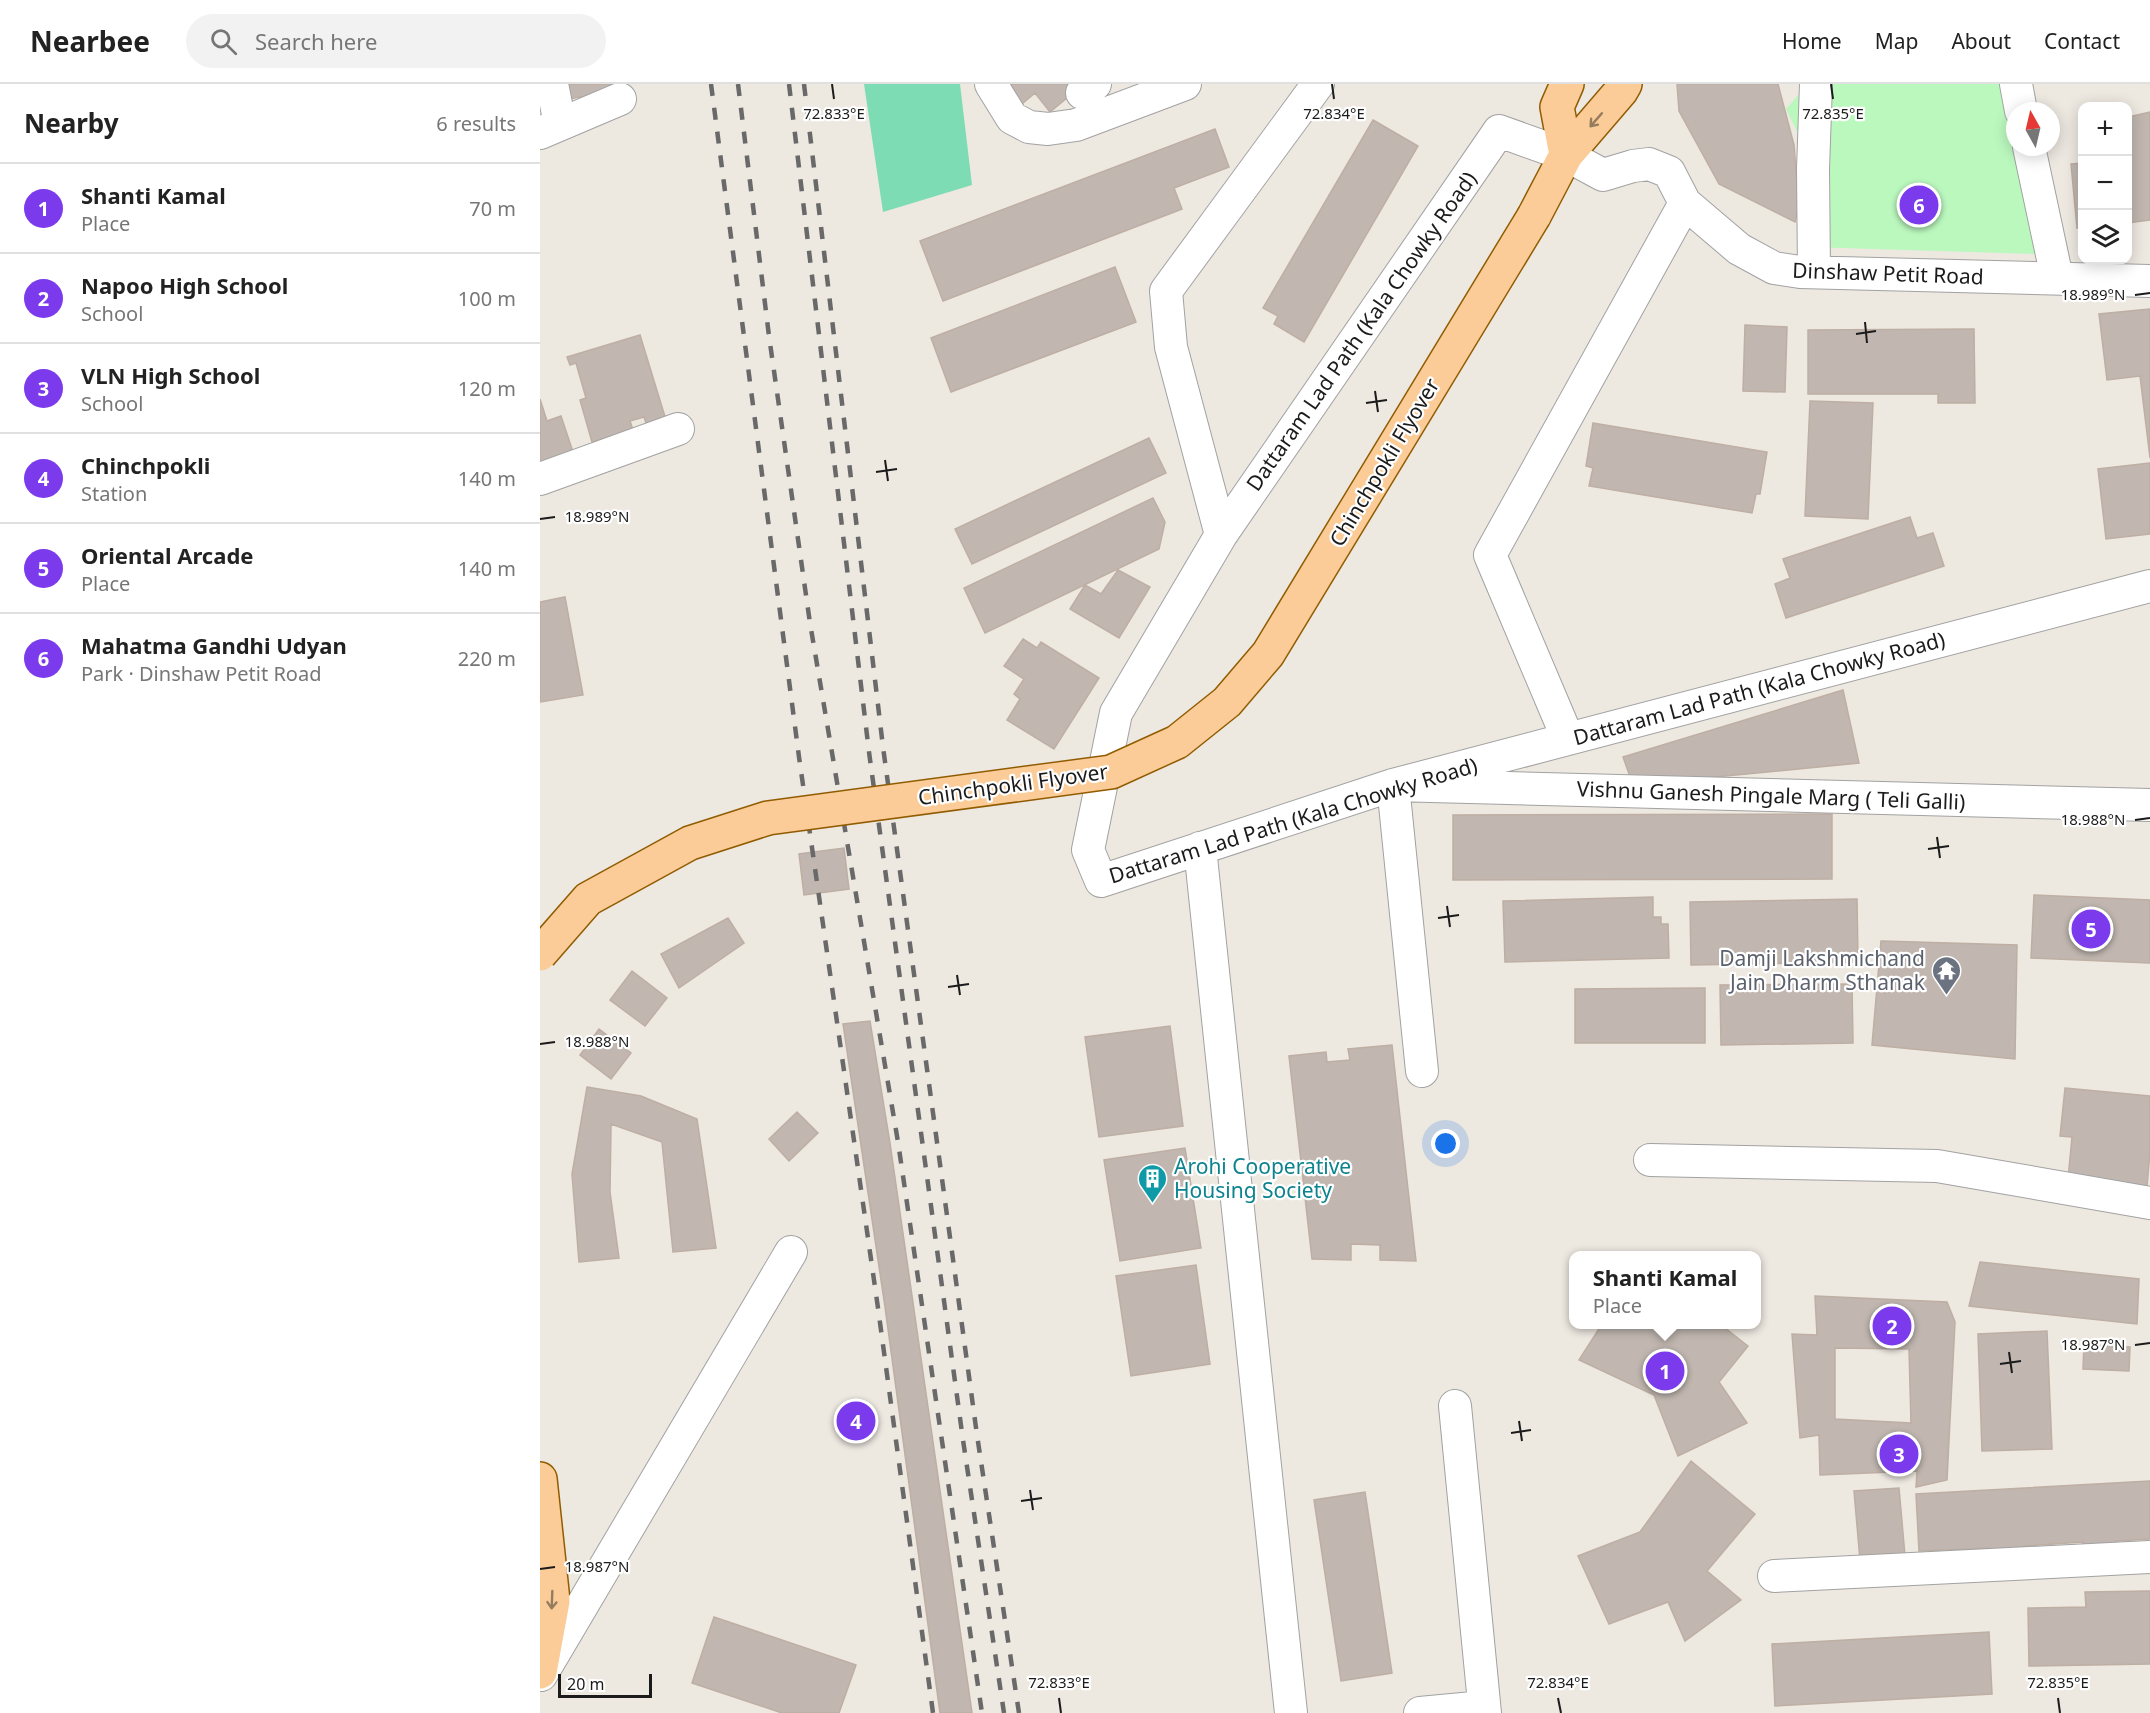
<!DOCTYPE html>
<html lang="en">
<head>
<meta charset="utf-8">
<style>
  :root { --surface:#fff; --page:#f2f2f2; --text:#222; --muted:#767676; --line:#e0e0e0; --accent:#7c3aed }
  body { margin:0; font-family:"Noto Sans",sans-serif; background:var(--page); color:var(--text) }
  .controls { position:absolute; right:18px; top:18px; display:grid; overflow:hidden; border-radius:12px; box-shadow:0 3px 15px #0003 }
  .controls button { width:54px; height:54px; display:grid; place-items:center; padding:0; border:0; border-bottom:2px solid var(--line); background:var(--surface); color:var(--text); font:30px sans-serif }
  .compass { position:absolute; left:1466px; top:18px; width:54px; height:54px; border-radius:50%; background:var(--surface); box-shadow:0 3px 15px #0003; rotate:352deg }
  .scale { position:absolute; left:18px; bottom:15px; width:94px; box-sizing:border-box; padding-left:6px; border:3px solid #1b1b1b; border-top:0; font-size:16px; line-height:21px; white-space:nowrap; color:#1b1b1b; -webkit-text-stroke:4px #fff; paint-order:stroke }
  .you { position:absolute; left:906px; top:1060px; width:21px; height:21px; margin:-15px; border:4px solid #fff; border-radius:50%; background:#1a73e8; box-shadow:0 0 0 9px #1a73e833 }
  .badge { display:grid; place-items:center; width:39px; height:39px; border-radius:50%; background:var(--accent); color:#fff; font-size:20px; font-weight:700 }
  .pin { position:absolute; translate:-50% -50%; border:3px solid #fff; box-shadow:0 2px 6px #0006 }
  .popup { position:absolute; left:1029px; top:1167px; width:192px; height:78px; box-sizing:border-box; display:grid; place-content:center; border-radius:12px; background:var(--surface); filter:drop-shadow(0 2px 4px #0005); font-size:20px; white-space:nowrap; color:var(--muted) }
  .popup b { font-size:22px; color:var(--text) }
  .popup::after { content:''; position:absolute; left:50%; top:100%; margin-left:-12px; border:12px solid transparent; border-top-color:var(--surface) }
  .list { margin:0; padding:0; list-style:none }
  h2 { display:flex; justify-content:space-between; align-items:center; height:78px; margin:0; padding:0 24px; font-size:26px }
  h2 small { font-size:20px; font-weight:400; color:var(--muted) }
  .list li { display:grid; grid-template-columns:39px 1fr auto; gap:18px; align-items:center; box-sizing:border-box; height:90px; padding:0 24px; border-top:2px solid var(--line) }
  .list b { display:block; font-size:22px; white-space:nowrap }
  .list p { margin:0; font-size:20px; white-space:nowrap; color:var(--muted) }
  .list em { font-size:20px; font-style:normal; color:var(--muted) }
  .icon { flex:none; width:33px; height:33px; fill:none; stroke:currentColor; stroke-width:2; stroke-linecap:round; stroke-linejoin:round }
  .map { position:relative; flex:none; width:1610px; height:1629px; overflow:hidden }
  header { display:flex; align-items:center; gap:36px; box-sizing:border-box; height:84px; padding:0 30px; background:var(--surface); border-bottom:2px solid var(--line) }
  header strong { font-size:28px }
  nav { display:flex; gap:33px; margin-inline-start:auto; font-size:21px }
  .search { width:420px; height:54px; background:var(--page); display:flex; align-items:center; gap:15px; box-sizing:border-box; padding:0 21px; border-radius:33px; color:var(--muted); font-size:22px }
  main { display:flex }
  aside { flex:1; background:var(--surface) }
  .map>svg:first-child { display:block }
  .park { fill:#bbf8be }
  .pitch { fill:#7ddcb4 }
  .building { fill:#c1b7b0; stroke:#beaea3; stroke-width:1.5; fill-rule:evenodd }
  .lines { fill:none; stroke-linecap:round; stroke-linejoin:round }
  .minor-casing { stroke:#a2a2a2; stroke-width:34 }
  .major-casing { stroke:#915c01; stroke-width:36 }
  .minor { stroke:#fff; stroke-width:32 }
  .major { stroke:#fbcc97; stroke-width:33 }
  .rail { stroke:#696969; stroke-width:4.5; stroke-dasharray:12 12; stroke-linecap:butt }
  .major-bridge-casing { stroke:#915c01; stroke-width:36; stroke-linecap:butt }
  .major-bridge { stroke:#fbcc97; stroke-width:33 }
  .oneway { stroke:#967c5f }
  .ticks { fill:none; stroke:#1b1b1b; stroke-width:2 }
  .labels { text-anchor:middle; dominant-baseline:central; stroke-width:4.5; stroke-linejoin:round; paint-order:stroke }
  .street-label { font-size:21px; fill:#1b1b1b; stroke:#fff }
  .worship-label { font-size:21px; fill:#5b616d; stroke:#fff; text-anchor:end }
  .culture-label { font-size:21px; fill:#0d838f; stroke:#fff; text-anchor:start }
  .ticks-label { font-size:15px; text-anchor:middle; fill:#1b1b1b; stroke:#fff; stroke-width:4.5; stroke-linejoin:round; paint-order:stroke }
</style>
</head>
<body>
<header>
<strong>Nearbee</strong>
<div class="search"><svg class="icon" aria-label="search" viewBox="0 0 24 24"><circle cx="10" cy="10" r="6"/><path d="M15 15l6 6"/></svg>Search here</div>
<nav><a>Home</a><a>Map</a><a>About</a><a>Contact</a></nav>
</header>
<main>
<aside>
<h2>Nearby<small>6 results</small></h2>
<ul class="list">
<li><span class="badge">1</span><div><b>Shanti Kamal</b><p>Place</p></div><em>70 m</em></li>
<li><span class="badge">2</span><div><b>Napoo High School</b><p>School</p></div><em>100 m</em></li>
<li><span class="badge">3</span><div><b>VLN High School</b><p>School</p></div><em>120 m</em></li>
<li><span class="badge">4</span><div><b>Chinchpokli</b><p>Station</p></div><em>140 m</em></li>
<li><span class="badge">5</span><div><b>Oriental Arcade</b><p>Place</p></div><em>140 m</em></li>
<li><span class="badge">6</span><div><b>Mahatma Gandhi Udyan</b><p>Park · Dinshaw Petit Road</p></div><em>220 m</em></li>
</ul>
</aside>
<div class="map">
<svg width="1610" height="1629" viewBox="0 0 1610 1629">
  <rect width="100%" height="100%" fill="#ede8e0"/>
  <!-- park -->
  <path class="park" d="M1268,0H1463L1496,170L1269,163L1273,80L1246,25Z"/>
  <!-- pitch -->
  <path class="pitch" d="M324,0H420L432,101L343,128Z"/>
  <!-- building -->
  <path class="building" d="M16,0H83L84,5L19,17Z
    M462,0H544L510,28L495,9L477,24Z
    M1137,0H1238L1254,61L1259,123L1255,138L1179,100L1139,27Z
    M1610,28V136L1588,139V33Z
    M833,36L878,62L764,258L734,240L738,232L723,224Z
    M675,45L689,83L634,104L642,125L403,217L380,157Z
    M1542,79V143L1537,144L1531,80Z
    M575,183L596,238L411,308L391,254Z
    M1610,225V374L1600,292L1567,296L1559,230Z
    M1205,241L1247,243L1245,308L1203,307Z
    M1434,245L1435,319H1398V310H1268V246Z
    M100,251L126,336L107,342L104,333L90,337L93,346L52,358L40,316L46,314L36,279L30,281L27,273Z
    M0,315L7,337L21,332L33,368L0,380Z
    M1270,317L1333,319L1328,435L1265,432Z
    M1053,339L1227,368L1220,410H1216L1212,429L1049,402L1053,384L1046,382Z
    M609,354L626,389L432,480L415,445Z
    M1610,379V450L1566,455L1558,385Z
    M613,414L625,438L619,465L445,549L424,504Z
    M1370,433L1377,454L1393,449L1404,482L1246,534L1235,500L1250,494L1243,475Z
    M578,486L610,503L579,554L530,525L545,501L561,510Z
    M25,513L43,611L0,618V518Z
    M483,555L497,564L501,558L559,594L514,665L467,636L480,615L474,610L484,595L464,582Z
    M1303,606L1319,679L1093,701L1083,673Z
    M1292,730V795L913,796V731Z
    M304,764L309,805L264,811L259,770Z
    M1494,811L1610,816V879L1491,874Z
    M1113,813V833H1121V840H1128L1129,874L965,878L963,817Z
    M1317,815L1318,878L1151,881L1150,818Z
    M188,834L204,859L139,904L121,870Z
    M1341,857L1477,861L1475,975L1332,961Z
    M92,887L127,914L105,942L70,916Z
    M1312,900L1313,959L1181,961L1180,901Z
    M1165,904V959H1035V905Z
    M330,937L350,1059L432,1629H400L345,1223L303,940Z
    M630,942L643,1042L559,1053L545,953Z
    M59,945L91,969L71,995L40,971Z
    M852,961L876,1177L840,1176V1161L811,1160V1176L772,1175L749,972L786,968L787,978L810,976L808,965Z
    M47,1003L101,1012L157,1035L176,1164L133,1168L122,1058L71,1040L70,1108L79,1174L39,1178L32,1090Z
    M1525,1004L1610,1012V1068L1607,1102L1528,1095L1532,1053L1520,1052Z
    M257,1028L278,1049L249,1077L229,1055Z
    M645,1064L661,1164L580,1177L564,1076Z
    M1440,1178L1599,1195L1597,1240L1429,1222Z
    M656,1181L670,1280L591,1292L576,1192Z
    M1275,1212L1407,1218L1415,1238L1407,1396L1376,1403L1377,1387L1280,1391L1279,1351L1260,1354L1252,1250L1277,1251ZM1295,1264L1369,1265L1371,1339L1295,1335Z
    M1062,1240H1110L1127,1254L1137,1240H1180L1208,1262L1179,1298L1207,1339L1138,1372L1114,1311L1039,1276Z
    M1507,1247L1512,1365L1442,1367L1438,1250Z
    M1544,1261L1590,1263L1589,1287L1543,1285Z
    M1151,1377L1215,1430L1167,1487L1201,1516L1145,1557L1128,1518L1069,1540L1038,1472L1100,1448Z
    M1610,1397V1455L1576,1457V1461L1544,1463L1543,1458L1483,1462V1467L1450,1469L1449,1464L1379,1467L1376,1410Z
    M1359,1404L1365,1472L1320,1476L1314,1407Z
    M825,1408L852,1589L801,1597L774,1416Z
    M1610,1507V1580L1489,1582L1488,1524L1546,1523L1545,1508Z
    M174,1533L316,1581L299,1629H242L152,1599Z
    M1449,1548L1452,1610L1235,1622L1232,1560Z"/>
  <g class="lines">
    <defs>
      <path id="minor" d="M12,0L20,40
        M451,0L472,34L489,43L508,45L536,41L645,0
        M1476,0L1481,27
        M542,9L555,0
        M0,49L80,15
        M1489,63L1517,194
        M1274,188L1273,85L1276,0
        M1610,197L1260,188L1234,184L1199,165L1145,119L1129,88L1109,80L1093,82L1063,91L1026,71L959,47L681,451L576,629L548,766L561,797L853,701L1610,502
        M0,395L138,345
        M681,451L631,263L626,207L778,0
        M1028,655L950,471L1145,119
        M660,764L751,1629
        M882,987L853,701L1610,721
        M1110,1076L1397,1082L1610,1119
        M915,1322L945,1629
        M1234,1492L1610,1473
        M1,1591L251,1168
        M880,1629L944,1623"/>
      <path id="major" d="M1026,71L1017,23L1027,0
        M994,132L1026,71L1081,7L1085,0
        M0,1395L13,1517L0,1588"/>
    </defs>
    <!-- minor casing -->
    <use href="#minor" class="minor-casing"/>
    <!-- major casing -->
    <use href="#major" class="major-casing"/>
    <!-- minor -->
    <use href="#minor" class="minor"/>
    <!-- major -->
    <use href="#major" class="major"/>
    <!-- rail -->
    <path class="rail" d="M171,0L259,673L338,1224L393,1629
      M198,0L229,252L270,539L358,1058L442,1629
      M249,0L329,668L423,1356L464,1629
      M264,0L343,663L437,1351L479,1629"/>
    <defs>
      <path id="major-bridge" d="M0,870L48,815L150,759L228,734L571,688L637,658L687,618L728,570L994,132"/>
    </defs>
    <!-- major-bridge casing -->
    <use href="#major-bridge" class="major-bridge-casing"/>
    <!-- major-bridge -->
    <use href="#major-bridge" class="major-bridge"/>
  </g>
  <!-- one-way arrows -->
  <defs><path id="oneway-shaft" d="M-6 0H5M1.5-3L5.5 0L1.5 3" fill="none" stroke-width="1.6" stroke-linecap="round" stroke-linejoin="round" transform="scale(1.5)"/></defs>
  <g class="oneway">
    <use href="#oneway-shaft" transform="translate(1056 36) rotate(131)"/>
    <use href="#oneway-shaft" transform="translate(12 1516) rotate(92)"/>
  </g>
  <!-- ticks -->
  <path class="ticks" d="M292,0L294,15M792,0L794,15M1291,0L1293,15M1595,211L1610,209M1325,238L1327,259M1316,250L1336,247M835,307L838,328M826,319L847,316M345,376L348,397M336,388L357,385M0,435L15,433M1595,736L1610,734M1397,753L1400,774M1388,765L1409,762M907,822L910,843M898,834L919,831M417,891L420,911M408,903L429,900M0,960L15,958M1595,1261L1610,1259M1469,1268L1472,1289M1460,1280L1481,1277M979,1337L982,1357M971,1349L991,1346M490,1406L493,1426M481,1417L502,1414M0,1485L15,1483M519,1614L521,1629M1018,1614L1021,1629M1518,1614L1520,1629"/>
  <!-- icons -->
  <defs>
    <symbol id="temple-pin" viewBox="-11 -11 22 30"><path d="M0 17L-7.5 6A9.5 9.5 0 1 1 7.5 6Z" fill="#6b7280" stroke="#fff"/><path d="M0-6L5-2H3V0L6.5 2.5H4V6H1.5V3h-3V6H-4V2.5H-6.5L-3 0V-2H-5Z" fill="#fff"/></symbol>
    <symbol id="building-pin" viewBox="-11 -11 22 30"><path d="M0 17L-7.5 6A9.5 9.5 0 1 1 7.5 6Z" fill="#0f9aa8" stroke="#fff"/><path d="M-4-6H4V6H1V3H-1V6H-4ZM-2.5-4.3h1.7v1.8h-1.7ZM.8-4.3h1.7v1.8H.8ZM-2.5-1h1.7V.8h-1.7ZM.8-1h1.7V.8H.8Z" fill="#fff"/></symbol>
  </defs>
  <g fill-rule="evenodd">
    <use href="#temple-pin" x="1390" y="870" width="33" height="45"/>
    <use href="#building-pin" x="596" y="1078" width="33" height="45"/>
  </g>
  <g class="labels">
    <!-- street labels -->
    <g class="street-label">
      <text transform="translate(1348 189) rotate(2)">Dinshaw Petit Road</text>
      <text transform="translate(821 247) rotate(-55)">Dattaram Lad Path (Kala Chowky Road)</text>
      <text transform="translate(844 378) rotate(-59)">Chinchpokli Flyover</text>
      <text transform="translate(1219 604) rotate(-15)">Dattaram Lad Path (Kala Chowky Road)</text>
      <text transform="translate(473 700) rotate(-8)">Chinchpokli Flyover</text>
      <text transform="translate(1231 711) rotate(2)">Vishnu Ganesh Pingale Marg ( Teli Galli)</text>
      <text transform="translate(753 736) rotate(-17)">Dattaram Lad Path (Kala Chowky Road)</text>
    </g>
    <!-- worship labels -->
    <g class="worship-label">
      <text x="1385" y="874">Damji Lakshmichand<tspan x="1385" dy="24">Jain Dharm Sthanak</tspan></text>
    </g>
    <!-- culture labels -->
    <g class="culture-label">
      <text x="634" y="1082">Arohi Cooperative<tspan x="634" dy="24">Housing Society</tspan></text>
    </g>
  </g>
  <g class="ticks-label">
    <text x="294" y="35">72.833°E</text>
    <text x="794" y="35">72.834°E</text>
    <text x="1293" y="35">72.835°E</text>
    <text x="1553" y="216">18.989°N</text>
    <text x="57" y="438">18.989°N</text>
    <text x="1553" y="741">18.988°N</text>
    <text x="57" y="963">18.988°N</text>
    <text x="1553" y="1266">18.987°N</text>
    <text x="57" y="1488">18.987°N</text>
    <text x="519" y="1604">72.833°E</text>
    <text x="1018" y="1604">72.834°E</text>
    <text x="1518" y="1604">72.835°E</text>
  </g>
</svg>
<div class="controls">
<button>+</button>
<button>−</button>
<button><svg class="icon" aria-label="layers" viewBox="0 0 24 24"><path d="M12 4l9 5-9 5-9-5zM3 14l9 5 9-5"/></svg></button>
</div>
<svg class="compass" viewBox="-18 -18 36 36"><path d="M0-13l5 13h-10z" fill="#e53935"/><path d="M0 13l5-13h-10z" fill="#767676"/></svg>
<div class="scale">20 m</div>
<div class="you"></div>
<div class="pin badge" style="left:1125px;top:1287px">1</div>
<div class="popup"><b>Shanti Kamal</b>Place</div>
<div class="pin badge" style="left:1352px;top:1242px">2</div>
<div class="pin badge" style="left:1359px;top:1370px">3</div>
<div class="pin badge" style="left:316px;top:1337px">4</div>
<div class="pin badge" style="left:1551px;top:845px">5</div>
<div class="pin badge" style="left:1379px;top:121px">6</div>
</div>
</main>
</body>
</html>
